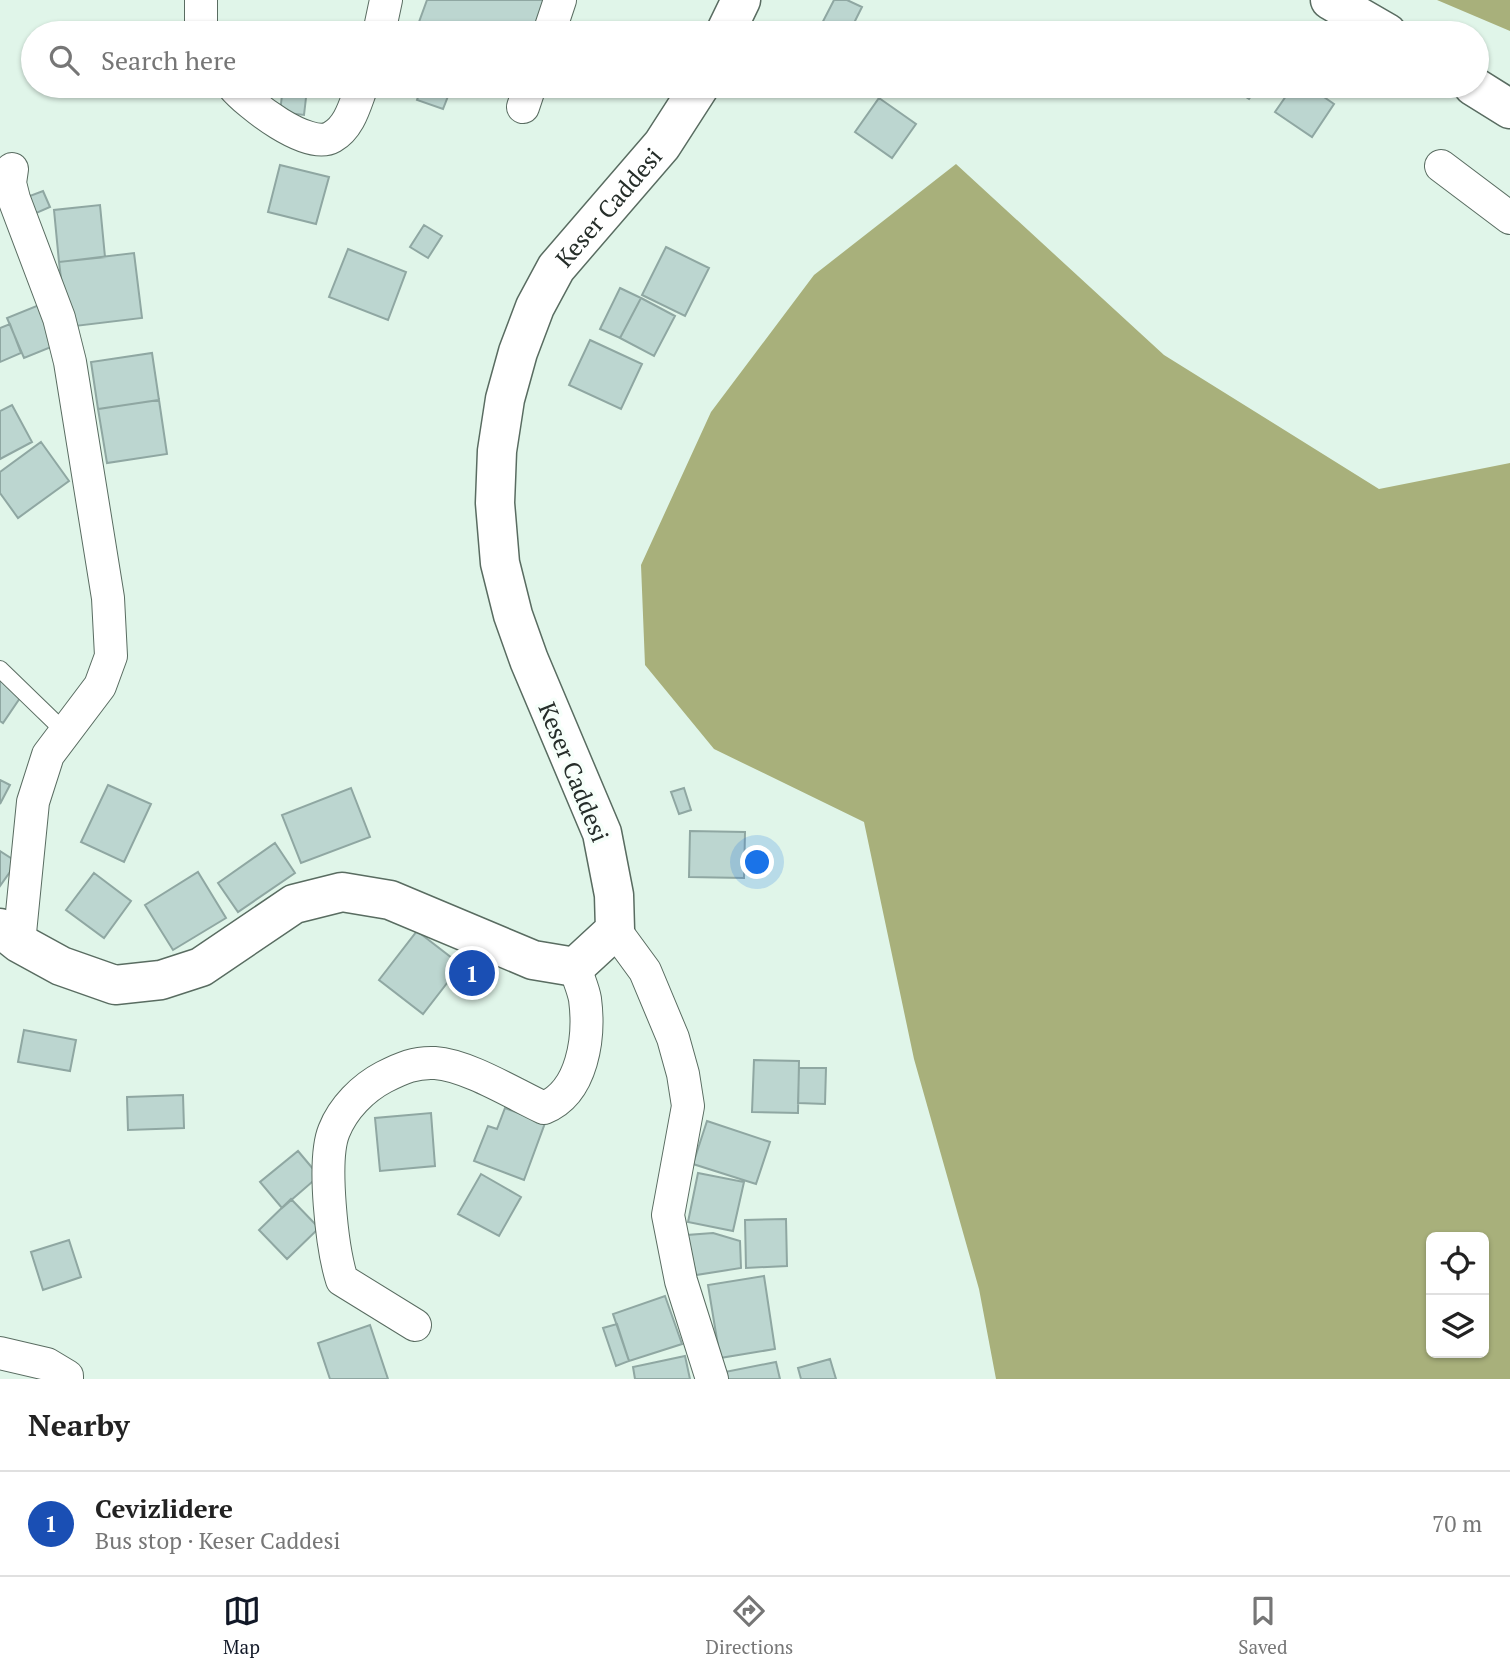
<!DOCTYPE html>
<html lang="en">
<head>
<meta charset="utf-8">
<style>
  :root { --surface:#fff; --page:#f6f6f6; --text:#222; --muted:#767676; --line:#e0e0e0; --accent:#111827 }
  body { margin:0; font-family:"PT Serif",serif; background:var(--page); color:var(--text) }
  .controls { position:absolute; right:21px; bottom:21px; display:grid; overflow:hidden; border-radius:10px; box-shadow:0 2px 5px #0004 }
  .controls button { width:63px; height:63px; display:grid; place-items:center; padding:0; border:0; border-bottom:2px solid var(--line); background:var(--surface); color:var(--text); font:35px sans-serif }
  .you { position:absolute; left:758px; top:863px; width:24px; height:24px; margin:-18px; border:5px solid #fff; border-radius:50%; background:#1a73e8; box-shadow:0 0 0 10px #1a73e833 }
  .badge { display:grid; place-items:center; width:46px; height:46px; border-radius:50%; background:var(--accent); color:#fff; font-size:23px; font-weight:700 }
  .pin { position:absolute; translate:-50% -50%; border:4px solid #fff; box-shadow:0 2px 7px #0006 }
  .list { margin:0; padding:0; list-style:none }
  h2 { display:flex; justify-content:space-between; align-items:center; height:91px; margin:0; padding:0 28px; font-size:30px }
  h2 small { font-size:23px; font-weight:400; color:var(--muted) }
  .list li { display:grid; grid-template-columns:46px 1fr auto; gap:21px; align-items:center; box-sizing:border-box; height:105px; padding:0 28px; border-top:2px solid var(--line) }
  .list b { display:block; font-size:26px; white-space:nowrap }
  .list p { margin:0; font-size:23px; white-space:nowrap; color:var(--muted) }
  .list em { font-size:23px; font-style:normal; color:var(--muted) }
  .icon { flex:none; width:38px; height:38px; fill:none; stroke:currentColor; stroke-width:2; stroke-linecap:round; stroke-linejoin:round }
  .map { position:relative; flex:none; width:1510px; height:1379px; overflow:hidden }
  .search { position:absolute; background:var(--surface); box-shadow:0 2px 5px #0004; left:21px; right:21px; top:21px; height:77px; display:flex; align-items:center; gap:18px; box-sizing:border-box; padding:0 24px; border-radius:38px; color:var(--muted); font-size:26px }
  .sheet { height:196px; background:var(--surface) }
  nav { display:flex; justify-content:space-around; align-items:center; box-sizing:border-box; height:98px; border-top:2px solid var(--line); background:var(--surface); font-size:19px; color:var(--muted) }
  nav a { display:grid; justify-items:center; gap:4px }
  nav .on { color:var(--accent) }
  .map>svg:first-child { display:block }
  .forest { fill:#a8b07b; fill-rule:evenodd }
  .building { fill:#bcd6d0; stroke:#8fa7a2; stroke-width:2 }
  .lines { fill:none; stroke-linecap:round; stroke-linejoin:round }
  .lane-casing { stroke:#596c61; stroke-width:18 }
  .street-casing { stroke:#596c61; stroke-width:34 }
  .secondary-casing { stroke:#596c61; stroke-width:41 }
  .lane { stroke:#fff; stroke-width:16 }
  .street { stroke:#fff; stroke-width:32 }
  .secondary { stroke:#fff; stroke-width:38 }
  .labels { text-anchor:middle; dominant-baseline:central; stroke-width:7; stroke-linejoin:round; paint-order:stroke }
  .street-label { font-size:24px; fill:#252d29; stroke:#f6fffa }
</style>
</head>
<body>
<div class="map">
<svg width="1510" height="1379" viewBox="0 0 1510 1379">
  <rect width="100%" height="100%" fill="#e0f5e9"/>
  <!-- forest -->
  <path class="forest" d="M1437,0H1510V31Z
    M956,164L1164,355L1379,489L1510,463V1379H996L979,1289L914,1059L864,822L714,749L645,665L641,565L711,412L814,275ZM1431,1237H1484V1353H1431Z"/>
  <!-- building -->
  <path class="building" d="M427,0H545L534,33H415Z
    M834,0H847L862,7L849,33H817Z
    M422,86H452L443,109L417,100Z
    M1229,86H1258L1249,99Z
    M1293,86H1308L1334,104L1312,137L1275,112Z
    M283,87L307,89L304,115L280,112Z
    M879,98L916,124L892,158L855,132Z
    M280,165L329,177L316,224L268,212Z
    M43,191L50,207L34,214L27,197Z
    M100,205L105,257L59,262L54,210Z
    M424,225L442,236L428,258L410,247Z
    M666,247L709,268L685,316L642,295Z
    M348,249L406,272L388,320L329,297Z
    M134,253L142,318L67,327L59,262Z
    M620,288L641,298L620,338L600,329Z
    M641,298L675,316L654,356L620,338Z
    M44,303L61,343L24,358L7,318Z
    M10,324L21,353L0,362V328Z
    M590,340L642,364L621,409L569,385Z
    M152,353L159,400L98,409L91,362Z
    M159,400L167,454L107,463L98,409Z
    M12,405L32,442L0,459V411Z
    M41,442L69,481L18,518L0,493V472Z
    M0,680L22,695L3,723L0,721Z
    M0,780L10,785L0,804Z
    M108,785L151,804L124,862L81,842Z
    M351,788L370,837L301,863L282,815Z
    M684,788L691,810L679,814L671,792Z
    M690,831L745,832L744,878L689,877Z
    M275,843L295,873L238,912L218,883Z
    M0,851L17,862L0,886Z
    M198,872L226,918L173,950L145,905Z
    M94,873L131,901L104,938L66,910Z
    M417,931L461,965L423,1014L379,980Z
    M24,1030L76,1040L70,1071L18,1062Z
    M754,1060L799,1061L798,1113L752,1112Z
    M799,1068H826L825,1104L798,1103Z
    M183,1095L184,1128L128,1130L127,1097Z
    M505,1108L545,1123L524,1180L474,1161L488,1126L497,1129Z
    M431,1113L435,1166L380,1171L375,1118Z
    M707,1121L770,1142L756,1184L693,1164Z
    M298,1151L319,1176L282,1208L260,1182Z
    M698,1173L744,1182L733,1231L688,1222Z
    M481,1174L521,1197L499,1236L458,1214Z
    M291,1199L319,1228L287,1259L259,1230Z
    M786,1219L787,1266L746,1268L745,1220Z
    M713,1233L740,1241L741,1268L696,1275L687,1235Z
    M69,1240L81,1277L43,1290L31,1252Z
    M764,1276L775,1349L720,1358L708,1285Z
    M665,1296L682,1344L629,1361L613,1314Z
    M617,1324L629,1361L616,1366L603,1328Z
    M370,1325L388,1379H330L318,1343Z
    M685,1356L690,1379H635L633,1367Z
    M830,1359L836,1379H801L798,1368Z
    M776,1362L780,1379H727L725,1372Z"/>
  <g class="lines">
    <defs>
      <path id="lane" d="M0,669L64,731"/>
      <path id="street" d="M201,33V0
        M379,33L386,0
        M549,33L560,0
        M233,86C248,104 308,151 332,137C350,127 355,104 362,86
        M523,107L530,86
        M1441,166L1510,218
        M12,169L10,183L14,199L59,318L70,362L108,598L111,656L100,686L48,755L33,802L19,943
        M615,930L645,971L673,1038L683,1074L688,1106L668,1215L681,1281L712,1379
        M415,1325L342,1280C332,1249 322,1160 334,1131C343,1108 363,1088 384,1077C402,1068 415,1062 435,1063C467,1065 514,1094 544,1108C583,1092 590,1037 585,999C583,988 578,978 575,967
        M0,1353L47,1364L67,1376V1379"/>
      <g id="secondary">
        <path d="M1330,0L1387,33"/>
        <path d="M725,33L741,0"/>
        <path d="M1473,86L1510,109"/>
        <path id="s1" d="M0,928L19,943L61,966L115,985L161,980L201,967L294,904L342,892L390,900L533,960L575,967L615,930L614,895L602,833L529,660L513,615L500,563L495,503L497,451L505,399L518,352L535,307L556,268L662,145L700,86"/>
      </g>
    </defs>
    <!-- lane casing -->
    <use href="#lane" class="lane-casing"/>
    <!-- street casing -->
    <use href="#street" class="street-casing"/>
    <!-- secondary casing -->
    <use href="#secondary" class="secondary-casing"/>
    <!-- lane -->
    <use href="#lane" class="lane"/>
    <!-- street -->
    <use href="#street" class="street"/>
    <!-- secondary -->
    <use href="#secondary" class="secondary"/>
  </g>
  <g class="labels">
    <!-- street labels -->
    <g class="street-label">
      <text stroke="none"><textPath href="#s1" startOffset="1454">Keser Caddesi</textPath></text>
      <text transform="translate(574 772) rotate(68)">Keser Caddesi</text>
    </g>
  </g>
</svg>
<div class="controls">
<button><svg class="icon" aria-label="locate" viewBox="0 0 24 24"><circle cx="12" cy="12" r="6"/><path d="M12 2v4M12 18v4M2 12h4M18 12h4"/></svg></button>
<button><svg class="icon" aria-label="layers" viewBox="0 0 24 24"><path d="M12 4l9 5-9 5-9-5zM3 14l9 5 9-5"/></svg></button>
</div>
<div class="you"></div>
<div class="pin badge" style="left:472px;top:973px;background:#1a4fb4">1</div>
<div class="search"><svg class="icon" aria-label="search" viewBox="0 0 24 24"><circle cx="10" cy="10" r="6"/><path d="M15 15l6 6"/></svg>Search here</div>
</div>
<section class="sheet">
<h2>Nearby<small></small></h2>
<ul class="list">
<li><span class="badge" style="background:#1a4fb4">1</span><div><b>Cevizlidere</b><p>Bus stop · Keser Caddesi</p></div><em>70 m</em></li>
</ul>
</section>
<nav>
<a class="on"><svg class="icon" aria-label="map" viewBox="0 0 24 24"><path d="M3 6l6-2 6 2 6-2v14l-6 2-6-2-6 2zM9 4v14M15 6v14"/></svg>Map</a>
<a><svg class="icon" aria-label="directions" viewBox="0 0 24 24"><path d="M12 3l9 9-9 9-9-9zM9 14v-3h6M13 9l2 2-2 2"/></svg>Directions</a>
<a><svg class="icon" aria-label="saved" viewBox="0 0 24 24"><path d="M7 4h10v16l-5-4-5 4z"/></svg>Saved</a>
</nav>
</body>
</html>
